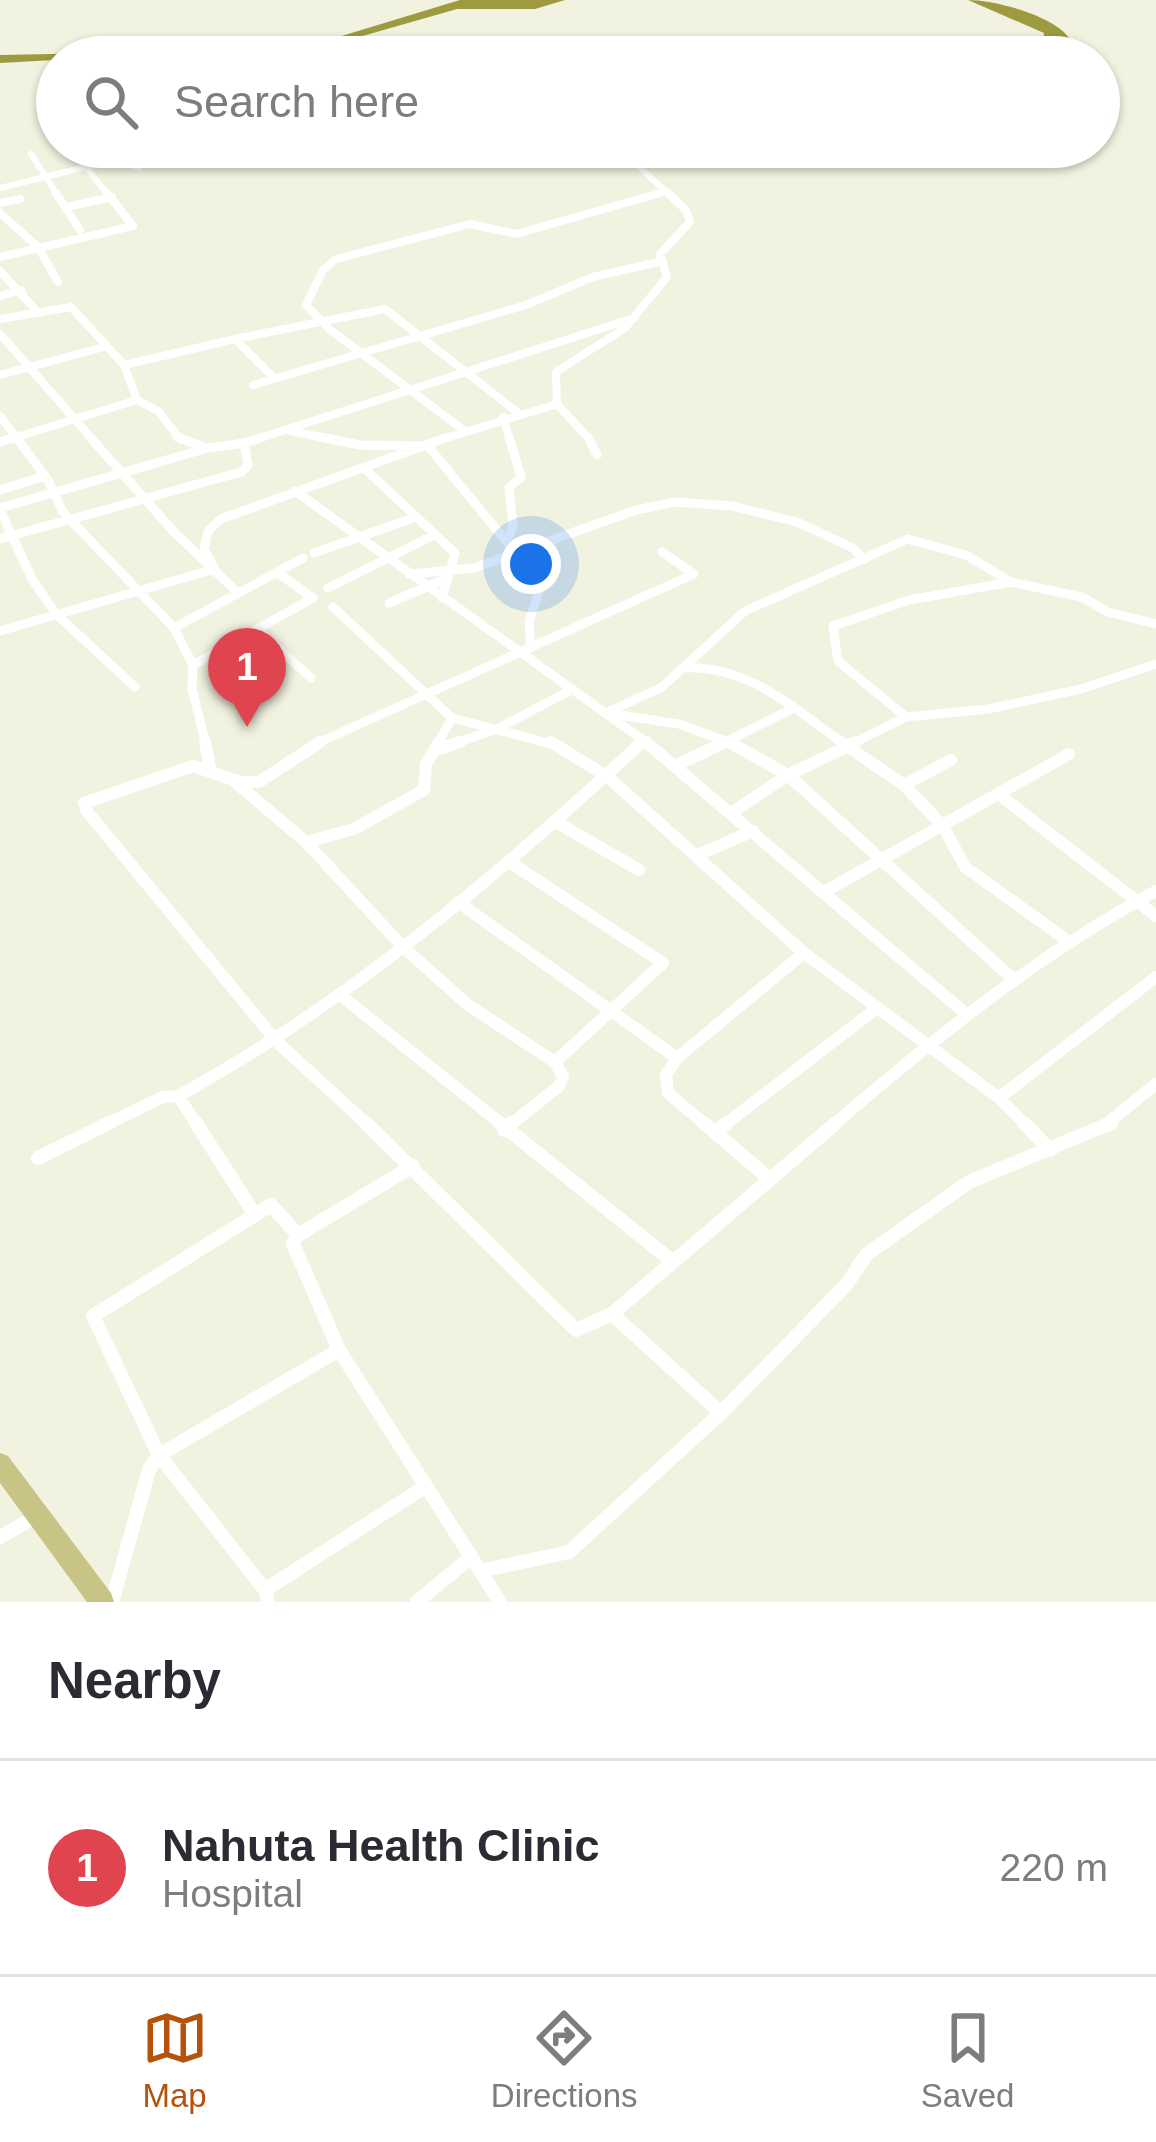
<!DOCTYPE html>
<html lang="en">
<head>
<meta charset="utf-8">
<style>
  :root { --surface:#fff; --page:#f2f2f3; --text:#2b2b33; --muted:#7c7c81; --line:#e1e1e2; --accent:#b45309 }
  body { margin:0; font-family:Arial,sans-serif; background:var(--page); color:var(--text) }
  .you { position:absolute; left:531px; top:564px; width:42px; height:42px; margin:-30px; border:9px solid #fff; border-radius:50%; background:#1a73e8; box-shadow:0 0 0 18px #1a73e833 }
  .badge { display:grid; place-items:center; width:78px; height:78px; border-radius:50%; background:var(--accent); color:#fff; font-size:39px; font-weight:700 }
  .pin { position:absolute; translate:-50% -99px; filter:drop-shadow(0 3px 6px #0008) }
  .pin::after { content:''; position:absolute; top:63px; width:42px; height:36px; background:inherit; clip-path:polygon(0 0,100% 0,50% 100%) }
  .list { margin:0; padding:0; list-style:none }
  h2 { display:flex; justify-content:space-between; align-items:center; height:156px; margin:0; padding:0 48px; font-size:51px }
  h2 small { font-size:39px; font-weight:400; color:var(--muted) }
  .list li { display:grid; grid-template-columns:78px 1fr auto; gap:36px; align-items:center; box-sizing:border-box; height:216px; padding:0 48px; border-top:3px solid var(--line) }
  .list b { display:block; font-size:45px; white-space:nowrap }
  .list p { margin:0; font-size:39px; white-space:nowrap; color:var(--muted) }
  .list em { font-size:39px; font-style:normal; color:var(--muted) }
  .icon { flex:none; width:66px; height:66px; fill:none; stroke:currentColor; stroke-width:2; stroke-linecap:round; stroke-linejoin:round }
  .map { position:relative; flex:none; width:1156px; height:1602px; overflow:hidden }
  .search { position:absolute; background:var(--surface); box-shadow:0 3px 9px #0004; left:36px; right:36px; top:36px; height:132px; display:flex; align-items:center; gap:30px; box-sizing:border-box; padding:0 42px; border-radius:66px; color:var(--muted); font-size:45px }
  .sheet { height:372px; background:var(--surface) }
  nav { display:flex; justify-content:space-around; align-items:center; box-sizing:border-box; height:168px; border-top:3px solid var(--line); background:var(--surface); font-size:33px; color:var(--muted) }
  nav a { display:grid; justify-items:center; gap:6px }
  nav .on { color:var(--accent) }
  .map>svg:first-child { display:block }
  .water { fill:#9d9a3f }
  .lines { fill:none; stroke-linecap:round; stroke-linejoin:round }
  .street-far4 { stroke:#fff; stroke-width:6 }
  .street-far3 { stroke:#fff; stroke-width:8 }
  .street-far2 { stroke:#fff; stroke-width:9 }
  .street-far1 { stroke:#fff; stroke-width:12 }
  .street { stroke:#fff; stroke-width:14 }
  .primary { fill:#c7c485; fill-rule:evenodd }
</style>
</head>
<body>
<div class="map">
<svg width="1156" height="1602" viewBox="0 0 1156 1602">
  <rect width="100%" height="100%" fill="#f2f2e0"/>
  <!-- water -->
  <path class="water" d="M460,0H565L535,9H457L331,45L0,63V55L155,52L199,41L203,42L194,48L335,38Z
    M968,0C996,0 1066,18 1073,46L1063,57H1041L1044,33Z"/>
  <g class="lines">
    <!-- street-far4 -->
    <path class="street-far4" d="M617,147L671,196
      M31,154L58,196
      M86,167L109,196
      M0,188L113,160L139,168
      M647,196L666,192"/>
    <!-- street-far3 -->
    <path class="street-far3" d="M56,193L80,230
      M0,203L20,199
      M67,207L112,197
      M0,213L38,247L58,282
      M0,257L133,226L107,193
      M0,271L36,310
      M0,296L21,290
      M0,319L71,307L124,365L137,400L158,411L181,440
      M0,334L93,440
      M124,365L235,339
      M0,375L104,347
      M273,377L235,339L385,309L517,412
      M253,385L526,305L593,277L663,261
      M557,404L590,440
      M0,416L18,440
      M503,417L510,440
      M290,431L335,440
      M466,432L329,329L306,305L323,270L336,259L470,224L516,234L660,193
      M7,440L137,400
      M254,440L634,318
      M440,440L557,404L556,372L625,328L667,277L660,254L690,222L686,210L668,193"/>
    <!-- street-far2 -->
    <path class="street-far2" d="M16,437L48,480L63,512L174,628L193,665L192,689L206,745
      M90,437L173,531L237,592
      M177,437L206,448
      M320,437L360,445L428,446L541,584L529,622L531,648
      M588,437L597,455
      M0,442L17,437
      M244,443L263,437
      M364,468L455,553L442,598
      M0,490L45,476
      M295,491L650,745
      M0,508L208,448L244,443L248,465L241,472L0,539
      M0,510L32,579L56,614L135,687
      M508,539L513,526L509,488L521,477L509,437
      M314,553L413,518
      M409,574L474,568L636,510L675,502L732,506L797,522L853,548L864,560
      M328,588L434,535
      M389,603L448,578
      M333,607L452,718L555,745
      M174,628L303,558
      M0,631L215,569L204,549L208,531L221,519L448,437
      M259,631L311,678
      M193,665L313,598L278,573
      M683,668C748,664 794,709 846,745
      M906,717L838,661L833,626L909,600L1011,582
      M313,745L694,574L662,552
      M437,745L452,718
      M451,745L499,728L573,689
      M639,745L644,740
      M719,745L792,709
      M736,745L679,724L606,713L662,687L745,611L908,539L966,555L1011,582L1082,597L1108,612L1156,624
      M849,745L906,717L988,709L1081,689L1156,664"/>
    <!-- street-far1 -->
    <path class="street-far1" d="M205,742L210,767
      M551,742L608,777L804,953L999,1098L1027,1126
      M646,742L965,1013
      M729,742L788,775L1014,980
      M841,742L904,785L943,826L965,867L1068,941
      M439,749L460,742
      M675,766L725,742
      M236,783L306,842L402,946L468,1005L555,1062L563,1077L559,1086L509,1126
      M904,785L951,760
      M1001,796L1156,916
      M84,803L193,766L240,782H259L320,742
      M86,810L277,1042L369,1126
      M731,813L788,775L856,742
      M556,822L639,870
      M306,842L354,829L424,790L426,764L439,742
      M700,854L753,831
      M508,861L663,963L555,1062
      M824,892L1069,754
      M458,902L677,1058
      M339,994L504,1126
      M178,1096L198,1126
      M999,1098L1156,977
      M103,1126L163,1097L178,1096C347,1004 501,873 642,742
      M707,1126L668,1093L666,1075L677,1058L804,953
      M723,1126L877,1008
      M832,1126C935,1038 1036,956 1156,891
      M1104,1126L1156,1084"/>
    <!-- street -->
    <path class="street" d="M196,1123L255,1215
      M366,1123L576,1330L612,1314L836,1123
      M500,1123L672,1261
      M704,1123L770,1179
      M1024,1123L1050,1150
      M504,1130L512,1123
      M717,1131L727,1123
      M38,1158L109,1123
      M413,1166L298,1235L293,1244L339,1350L500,1602
      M612,1314L721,1413
      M0,1537L37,1516
      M480,1571L569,1552L721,1413L846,1285L867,1254L969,1182L1111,1123
      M265,1590L426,1486
      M112,1602L149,1470L159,1455L339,1350
      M268,1602L265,1590L159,1455L93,1316L271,1205L298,1235
      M417,1602L471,1557"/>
    <!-- primary -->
    <path class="primary" d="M0,1453L8,1456L111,1593L114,1602H87L0,1483Z"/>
  </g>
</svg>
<div class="you"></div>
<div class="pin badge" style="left:247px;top:727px;background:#e0444e">1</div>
<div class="search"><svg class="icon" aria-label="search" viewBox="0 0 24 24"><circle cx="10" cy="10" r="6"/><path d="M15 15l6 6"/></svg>Search here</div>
</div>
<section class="sheet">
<h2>Nearby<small></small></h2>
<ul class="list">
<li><span class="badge" style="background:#e0444e">1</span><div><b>Nahuta Health Clinic</b><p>Hospital</p></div><em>220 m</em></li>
</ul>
</section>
<nav>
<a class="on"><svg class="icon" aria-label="map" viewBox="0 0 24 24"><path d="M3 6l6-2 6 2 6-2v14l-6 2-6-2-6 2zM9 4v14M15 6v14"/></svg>Map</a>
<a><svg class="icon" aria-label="directions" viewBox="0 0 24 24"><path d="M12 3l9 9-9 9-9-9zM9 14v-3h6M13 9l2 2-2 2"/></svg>Directions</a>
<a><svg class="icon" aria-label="saved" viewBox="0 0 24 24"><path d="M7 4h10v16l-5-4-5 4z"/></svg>Saved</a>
</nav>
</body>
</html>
